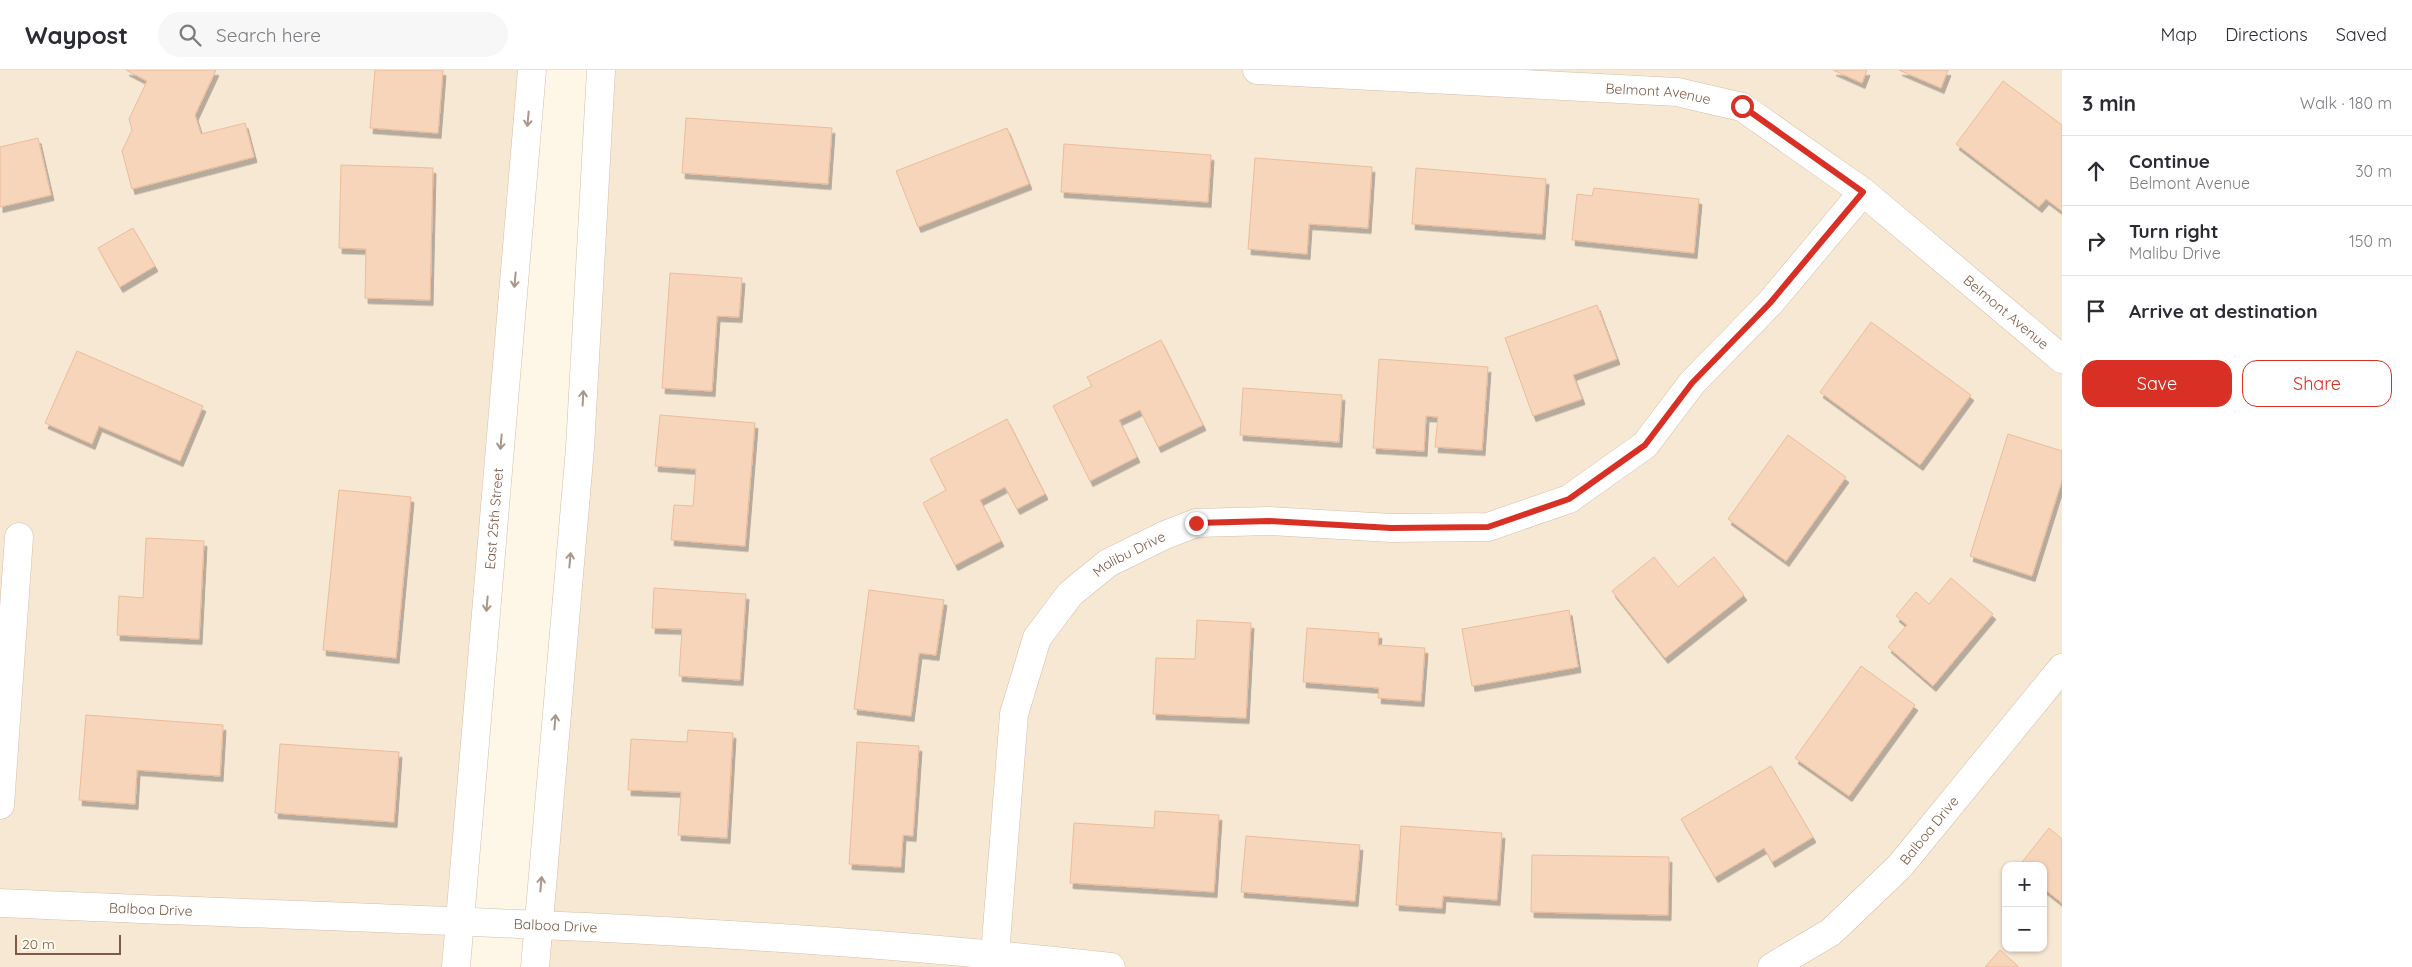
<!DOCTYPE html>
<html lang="en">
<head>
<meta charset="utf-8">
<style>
  :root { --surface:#fff; --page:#f7f7f7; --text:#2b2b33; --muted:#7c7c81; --line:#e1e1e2; --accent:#d93025 }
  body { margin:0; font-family:Quicksand,sans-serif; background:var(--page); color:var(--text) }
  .controls { position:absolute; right:15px; bottom:15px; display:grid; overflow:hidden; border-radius:10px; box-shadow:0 1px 4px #0004 }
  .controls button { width:45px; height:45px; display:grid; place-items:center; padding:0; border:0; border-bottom:1px solid var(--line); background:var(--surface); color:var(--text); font:25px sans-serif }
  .scale { position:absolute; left:15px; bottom:12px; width:106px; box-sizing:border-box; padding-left:5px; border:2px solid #7c5c47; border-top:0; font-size:14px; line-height:18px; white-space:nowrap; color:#7c5c47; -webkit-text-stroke:4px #fff9ef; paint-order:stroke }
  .stop { position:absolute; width:15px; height:15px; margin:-11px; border:4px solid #d93025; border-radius:50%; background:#fff }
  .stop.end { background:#d93025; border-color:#fff; box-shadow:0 1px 5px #0008 }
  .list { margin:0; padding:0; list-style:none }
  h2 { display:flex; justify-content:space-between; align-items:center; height:65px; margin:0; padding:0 20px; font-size:21px }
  h2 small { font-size:16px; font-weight:400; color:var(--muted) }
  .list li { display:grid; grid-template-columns:32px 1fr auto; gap:15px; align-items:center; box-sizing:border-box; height:70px; padding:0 20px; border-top:1px solid var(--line) }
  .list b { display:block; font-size:19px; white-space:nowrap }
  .list p { margin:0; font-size:16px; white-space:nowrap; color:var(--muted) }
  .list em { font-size:16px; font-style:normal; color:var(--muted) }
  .actions { display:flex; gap:10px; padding:15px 20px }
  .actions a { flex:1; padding:11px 0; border:1px solid var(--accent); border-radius:15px; text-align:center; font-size:18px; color:var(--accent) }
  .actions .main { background:var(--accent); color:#fff }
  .icon { flex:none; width:28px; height:28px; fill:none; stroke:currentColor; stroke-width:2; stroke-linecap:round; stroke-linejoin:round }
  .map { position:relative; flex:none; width:2062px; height:897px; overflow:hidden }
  header { display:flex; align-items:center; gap:30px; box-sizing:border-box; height:70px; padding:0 25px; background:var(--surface); border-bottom:1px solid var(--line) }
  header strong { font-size:24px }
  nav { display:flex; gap:28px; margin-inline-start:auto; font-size:18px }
  .search { width:350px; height:45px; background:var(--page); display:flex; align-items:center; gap:12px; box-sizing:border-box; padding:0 18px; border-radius:28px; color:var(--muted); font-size:19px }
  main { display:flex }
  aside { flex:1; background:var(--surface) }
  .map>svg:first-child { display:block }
  .residential { fill:#f7e8d4; fill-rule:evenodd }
  .building { fill:#f7d5bb; stroke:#ebbc99; filter:url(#shadow) }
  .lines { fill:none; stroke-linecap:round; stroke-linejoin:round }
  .minor-casing { stroke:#d3beaa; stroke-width:29 }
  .tertiary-casing { stroke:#d3beaa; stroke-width:29 }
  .minor { stroke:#fff; stroke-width:28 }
  .tertiary { stroke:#fff; stroke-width:28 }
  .oneway { stroke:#aa9587 }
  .route { stroke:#d93025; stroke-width:6 }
  .labels { text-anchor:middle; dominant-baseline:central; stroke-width:4; stroke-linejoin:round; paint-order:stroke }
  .street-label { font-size:14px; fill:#7c5c47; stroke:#fff9ef }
</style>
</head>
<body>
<header>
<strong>Waypost</strong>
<div class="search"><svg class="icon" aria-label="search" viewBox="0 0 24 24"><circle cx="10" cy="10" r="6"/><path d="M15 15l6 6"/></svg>Search here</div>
<nav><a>Map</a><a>Directions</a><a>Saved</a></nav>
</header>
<main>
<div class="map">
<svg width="2062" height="897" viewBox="0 0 2062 897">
  <defs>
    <filter id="shadow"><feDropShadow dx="3" dy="5.5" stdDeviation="0" flood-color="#0004"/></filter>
  </defs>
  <rect width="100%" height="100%" fill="#fef6e6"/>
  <!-- residential -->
  <path class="residential" d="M0,0H532L456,897H0Z
    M600,0H2062V897H535ZM2006,796H2043V878H2006Z"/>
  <!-- building -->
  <path class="building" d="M126,0H216L195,45L201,64L245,53L254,87L132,119L122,81L132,60L129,49L147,11Z
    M375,0H443L438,63L370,58Z
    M1833,0H1867L1862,13Z
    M1899,0H1948L1941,18Z
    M2003,11L2062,55V141L2046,129L2039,137L1956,74Z
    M686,48L832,58L828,114L682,103Z
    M1007,58L1029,114L918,157L896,101Z
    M38,68L51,125L0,137V77Z
    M1064,74L1211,85L1208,132L1061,122Z
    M1255,88L1372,97L1368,158L1309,154L1307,184L1248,179Z
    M341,95L433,98L430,230L365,228L366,179L339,178Z
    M1416,98L1546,109L1542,164L1412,154Z
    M1594,118L1699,129L1694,183L1572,170L1577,124L1592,126Z
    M133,158L155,196L120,217L98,178Z
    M670,203L742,208L739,247L717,246L712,321L662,318Z
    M1597,235L1617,289L1573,305L1582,329L1533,346L1505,268Z
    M1871,252L1971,325L1920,395L1820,322Z
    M1161,270L1203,355L1158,377L1140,340L1119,350L1137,387L1090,411L1053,336L1092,316L1087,307Z
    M77,281L203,336L180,391L99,356L92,374L45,353Z
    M1379,289L1488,297L1482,380L1435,377L1438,347L1426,346L1424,381L1373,378Z
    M1243,318L1342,325L1339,372L1240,365Z
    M660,345L755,353L745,476L671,470L674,435L693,436L696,399L655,396Z
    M1007,349L1045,424L1017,439L1005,417L980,430L1001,471L955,495L923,433L946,420L930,389Z
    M2008,364L2062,381V410L2032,506L1970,486Z
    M1788,365L1846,407L1786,491L1728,449Z
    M339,420L411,427L396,588L323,580Z
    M146,468L204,471L199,569L117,565L119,526L143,528Z
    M1654,487L1678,517L1714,487L1744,525L1665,588L1612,521Z
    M1951,508L1993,544L1933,616L1888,577L1907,555L1896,546L1916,522L1929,534Z
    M654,518L746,524L740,610L679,606L682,559L652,558Z
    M869,520L944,530L936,585L919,583L911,646L854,639Z
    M1569,540L1578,597L1472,616L1462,559Z
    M1197,550L1251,553L1246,648L1153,644L1156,588L1195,589Z
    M1307,558L1379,563L1378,575L1425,578L1421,631L1378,628L1379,618L1303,612Z
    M1861,596L1915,635L1849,726L1795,688Z
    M86,645L223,655L220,706L137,700L135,734L79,730Z
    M688,660L733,663L727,768L678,765L681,722L628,720L631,669L687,672Z
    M857,672L919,676L913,766L903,765L901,797L849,794Z
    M280,674L399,682L394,752L275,743Z
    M1771,696L1813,767L1772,792L1764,778L1715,807L1681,749Z
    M1155,741L1219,745L1214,822L1070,813L1074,753L1154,758Z
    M1401,756L1502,763L1497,830L1443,826L1442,838L1396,835Z
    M2049,758L2062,769V833L2043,818V796H2019Z
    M1246,766L1360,775L1355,831L1241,822Z
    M1532,785L1669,787L1668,845L1531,842Z
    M2000,880L2019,897H1985Z"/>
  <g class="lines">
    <defs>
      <g id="minor">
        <path id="s1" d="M1257,0L1677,22L1742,37L1863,122L2062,289"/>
        <path d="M0,735L19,467"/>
        <path id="s2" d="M0,833C370,850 742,855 1111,897"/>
        <path id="s3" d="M994,897L1014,644L1037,568L1070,524L1108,493L1165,465L1196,453L1269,451L1391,458L1488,457L1569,429L1645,375L1692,313L1770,233L1863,122"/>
        <path id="s4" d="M1772,897L1831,862L1900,796L2062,598"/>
      </g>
      <g id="tertiary">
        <path id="s5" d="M456,897L532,0"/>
        <path d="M535,897L580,378L601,0"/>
      </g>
    </defs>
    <!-- minor casing -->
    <use href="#minor" class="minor-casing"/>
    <!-- tertiary casing -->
    <use href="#tertiary" class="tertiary-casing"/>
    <!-- minor -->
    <use href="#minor" class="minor"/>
    <!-- tertiary -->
    <use href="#tertiary" class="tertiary"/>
  </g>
  <!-- one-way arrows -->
  <defs><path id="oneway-shaft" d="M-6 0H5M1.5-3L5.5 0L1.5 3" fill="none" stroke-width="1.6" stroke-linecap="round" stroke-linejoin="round" transform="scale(1.25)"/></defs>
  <g class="oneway">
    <use href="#oneway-shaft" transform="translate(528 49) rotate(95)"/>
    <use href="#oneway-shaft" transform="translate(515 210) rotate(95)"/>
    <use href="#oneway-shaft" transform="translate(583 328) rotate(-87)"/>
    <use href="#oneway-shaft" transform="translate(501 372) rotate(95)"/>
    <use href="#oneway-shaft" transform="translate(570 490) rotate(-85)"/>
    <use href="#oneway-shaft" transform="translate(487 534) rotate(95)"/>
    <use href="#oneway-shaft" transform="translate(555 652) rotate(-85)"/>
    <use href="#oneway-shaft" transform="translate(541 814) rotate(-85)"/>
  </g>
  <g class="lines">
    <!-- route -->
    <path class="route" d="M1196,453L1269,451L1391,458L1488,457L1569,429L1645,375L1692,313L1770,233L1863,122L1742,36"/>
  </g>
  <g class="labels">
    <!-- street labels -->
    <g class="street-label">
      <text stroke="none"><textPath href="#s1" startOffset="402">Belmont Avenue</textPath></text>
      <text stroke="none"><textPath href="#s1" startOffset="822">Belmont Avenue</textPath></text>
      <text stroke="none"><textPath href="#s5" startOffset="450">East 25th Street</textPath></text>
      <text stroke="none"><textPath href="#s3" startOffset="460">Malibu Drive</textPath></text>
      <text stroke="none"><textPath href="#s4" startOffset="210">Balboa Drive</textPath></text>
      <text stroke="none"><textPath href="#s2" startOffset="151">Balboa Drive</textPath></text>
      <text stroke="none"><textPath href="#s2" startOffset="556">Balboa Drive</textPath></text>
    </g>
  </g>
</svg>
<div class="controls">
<button>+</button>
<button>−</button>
</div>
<div class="scale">20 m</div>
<div class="stop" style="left:1742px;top:36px"></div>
<div class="stop end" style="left:1196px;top:453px"></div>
</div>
<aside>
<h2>3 min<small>Walk · 180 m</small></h2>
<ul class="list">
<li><svg class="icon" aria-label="ahead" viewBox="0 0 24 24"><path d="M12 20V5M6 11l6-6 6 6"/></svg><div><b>Continue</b><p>Belmont Avenue</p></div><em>30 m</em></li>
<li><svg class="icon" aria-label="right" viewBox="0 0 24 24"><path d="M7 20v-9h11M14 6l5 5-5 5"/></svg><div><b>Turn right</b><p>Malibu Drive</p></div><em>150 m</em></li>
<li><svg class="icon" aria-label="arrive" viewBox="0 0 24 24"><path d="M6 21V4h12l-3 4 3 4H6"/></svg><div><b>Arrive at destination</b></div></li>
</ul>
<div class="actions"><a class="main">Save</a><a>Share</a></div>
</aside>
</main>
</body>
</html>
